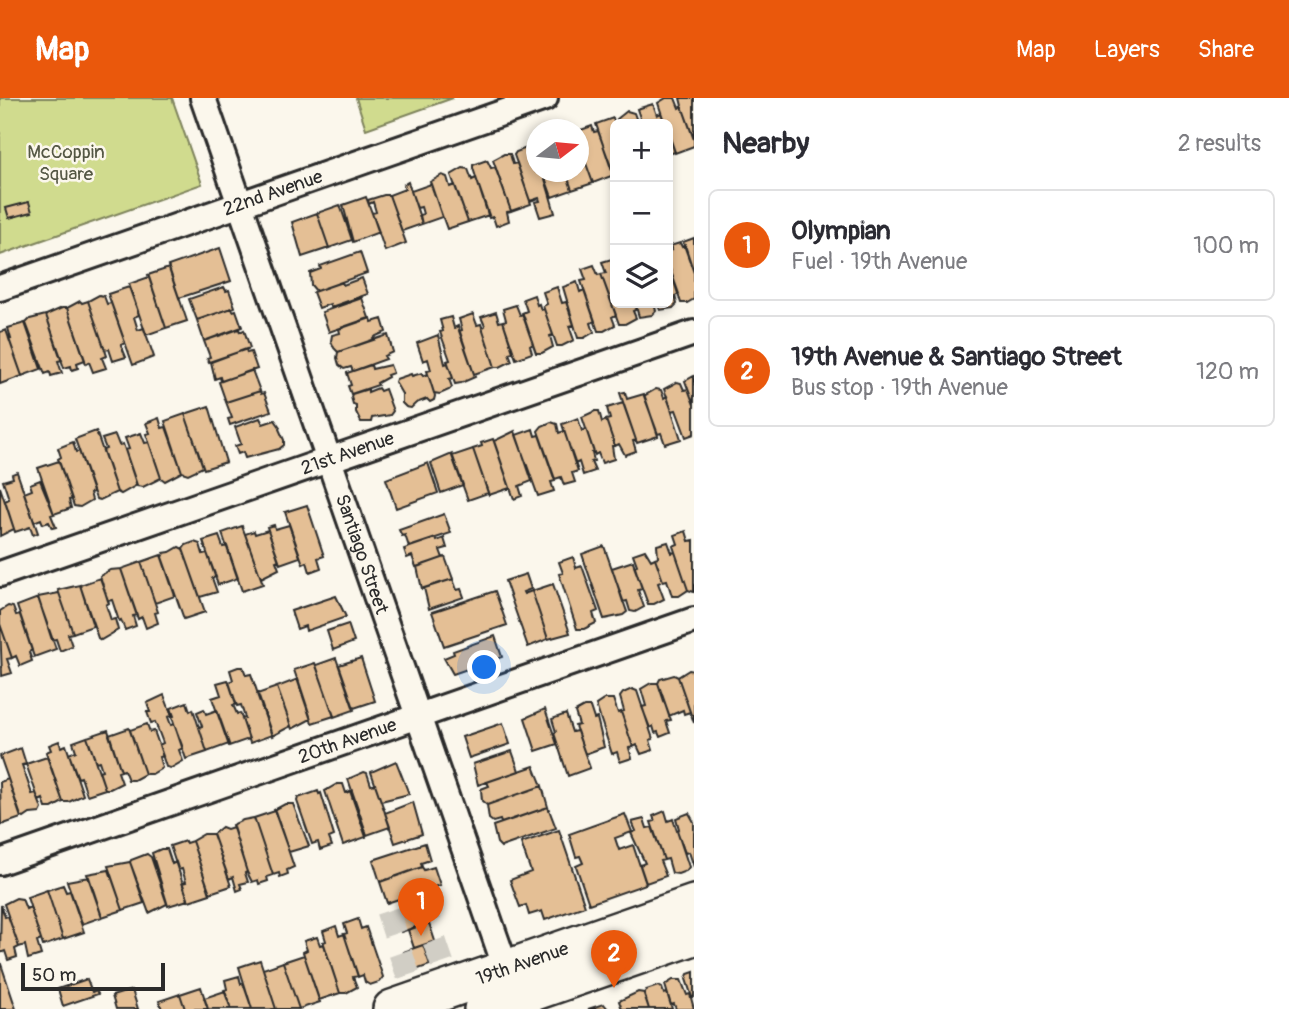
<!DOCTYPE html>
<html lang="en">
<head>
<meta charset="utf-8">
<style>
  :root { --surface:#fff; --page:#f7f7f7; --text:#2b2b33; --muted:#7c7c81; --line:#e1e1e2; --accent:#ea580c }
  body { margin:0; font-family:Pangolin,sans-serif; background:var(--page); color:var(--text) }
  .controls { position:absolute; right:21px; top:21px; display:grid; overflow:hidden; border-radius:10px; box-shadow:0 4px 10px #0003 }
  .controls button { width:63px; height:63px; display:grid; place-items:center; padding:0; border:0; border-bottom:2px solid var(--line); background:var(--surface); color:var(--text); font:35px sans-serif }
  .compass { position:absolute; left:526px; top:21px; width:63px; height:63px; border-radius:50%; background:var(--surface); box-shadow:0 4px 10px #0003; rotate:74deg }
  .scale { position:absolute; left:21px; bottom:18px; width:144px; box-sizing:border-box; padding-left:7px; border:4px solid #2b2b2b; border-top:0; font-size:19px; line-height:24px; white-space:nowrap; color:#2b2b2b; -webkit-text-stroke:5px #fbf7ec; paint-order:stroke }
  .you { position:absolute; left:485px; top:570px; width:24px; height:24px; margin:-18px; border:5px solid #fff; border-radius:50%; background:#1a73e8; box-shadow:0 0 0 10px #1a73e833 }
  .badge { display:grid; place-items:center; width:46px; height:46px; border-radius:50%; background:var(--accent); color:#fff; font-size:23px; font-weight:700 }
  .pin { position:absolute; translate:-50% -58px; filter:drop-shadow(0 2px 4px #0008) }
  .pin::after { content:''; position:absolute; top:37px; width:24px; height:21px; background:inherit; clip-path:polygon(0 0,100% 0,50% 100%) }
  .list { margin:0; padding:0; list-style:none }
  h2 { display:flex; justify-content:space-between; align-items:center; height:91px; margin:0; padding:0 28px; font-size:30px }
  h2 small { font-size:23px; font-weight:400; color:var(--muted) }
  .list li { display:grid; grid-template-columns:46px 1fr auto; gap:21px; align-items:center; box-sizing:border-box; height:112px; margin:0 14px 14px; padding:0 14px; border:2px solid var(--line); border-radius:10px }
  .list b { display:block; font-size:26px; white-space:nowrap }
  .list p { margin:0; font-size:23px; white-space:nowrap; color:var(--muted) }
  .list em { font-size:23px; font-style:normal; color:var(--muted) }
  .icon { flex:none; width:38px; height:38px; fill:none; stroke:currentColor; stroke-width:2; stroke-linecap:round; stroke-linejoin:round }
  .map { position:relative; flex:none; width:694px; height:911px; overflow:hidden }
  header { display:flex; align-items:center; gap:42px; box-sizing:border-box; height:98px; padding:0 35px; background:var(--accent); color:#fff }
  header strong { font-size:33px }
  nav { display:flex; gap:38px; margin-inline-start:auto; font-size:24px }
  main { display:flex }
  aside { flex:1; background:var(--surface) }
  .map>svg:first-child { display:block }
  .green { fill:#d0db8e; stroke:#7e835c; stroke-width:2 }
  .building { fill:#e4bf95; stroke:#2b2b2b; stroke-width:2 }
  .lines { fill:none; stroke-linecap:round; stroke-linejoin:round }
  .minor-tunnel { stroke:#d1cec5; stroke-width:24; stroke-dasharray:24 12; stroke-linecap:butt }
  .minor-casing { stroke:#2b2b2b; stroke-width:30 }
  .highway-casing { stroke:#2b2b2b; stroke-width:42 }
  .minor { stroke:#fbf7ec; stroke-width:24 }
  .highway { stroke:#fbf7ec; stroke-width:37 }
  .labels { text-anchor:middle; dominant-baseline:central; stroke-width:5; stroke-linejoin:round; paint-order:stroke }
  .park-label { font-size:19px; fill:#545744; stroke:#fbf7ec }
  .street-label { font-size:19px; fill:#2b2b2b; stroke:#fbf7ec }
</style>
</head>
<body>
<header>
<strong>Map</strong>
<nav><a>Map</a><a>Layers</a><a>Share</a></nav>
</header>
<main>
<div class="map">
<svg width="694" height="911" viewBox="0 0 694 911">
  <rect width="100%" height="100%" fill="#fbf7ec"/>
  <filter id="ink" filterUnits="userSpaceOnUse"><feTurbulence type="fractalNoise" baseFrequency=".0143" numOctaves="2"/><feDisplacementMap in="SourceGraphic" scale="14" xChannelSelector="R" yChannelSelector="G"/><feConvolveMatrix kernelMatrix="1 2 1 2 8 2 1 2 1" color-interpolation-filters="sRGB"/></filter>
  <g filter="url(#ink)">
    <!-- green -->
    <path class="green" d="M0,0H172L202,86L0,157Z
      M356,0H453L366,31Z"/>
    <!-- building -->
    <path class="building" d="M666,0H675L679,10L682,8L694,42V48L675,55L668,34V26H665L658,5Z
      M680,0H694V41L682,8Z
      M653,6L657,17L661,15L665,26H642L637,11Z
      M627,13L634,15L638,26H619L617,21Z
      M613,20L615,27V75L613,76L596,26Z
      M592,28L594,34L598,33L614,77L593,85L578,43V33Z
      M668,34L675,54L668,56Z
      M578,43L593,85L572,92L566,74H578Z
      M529,49L532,50L535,59L536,58V74H543L555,115L540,119L535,104L540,103L539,100L530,103L514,57L516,54Z
      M504,56H510L513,66L517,65L531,106L511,113L493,62Z
      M487,62L491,70L495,69L511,113L507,114L509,123L496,128L493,119L489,120L473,70V67Z
      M463,70L468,71L472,82L476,80L489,117L468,124L451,77Z
      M543,74H566L572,92L552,99Z
      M442,77L447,79L450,89L455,87L468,124L447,131L430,84Z
      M408,84L422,126L402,133L389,97L405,91L403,87Z
      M431,86L442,119L422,126L420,117L423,116L421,109L417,110L411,93Z
      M384,97H389L406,145L385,153L372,115L376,114L373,104L369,106L368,102Z
      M366,99L379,134L353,144L343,107Z
      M29,104L32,114L9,120L6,110Z
      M340,107L352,142L329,150L317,115Z
      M317,115L329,150L302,159L292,124Z
      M694,140V175L683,144Z
      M680,145L682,149L685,147L694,175V201L687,205H681L668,165V153L672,152L670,148Z
      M220,150L231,183L179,200L168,168Z
      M360,154L367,175L316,193L311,187L310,175L321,171L320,168Z
      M615,160V205H635L637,211L633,213L636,220L625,226H619L601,176L606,175L602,164Z
      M668,165L679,196L675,198L677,206L673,210L660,212L657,205H668Z
      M594,167L598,177L601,176L616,217L612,219L615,227L604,233H598L581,183L586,182L582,171Z
      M169,170L187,223L166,230L148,177Z
      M149,179L166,230L146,237L129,186Z
      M362,180L368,196L331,209L330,206L319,210L313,194L342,184L343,187Z
      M577,184L580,194L584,192L595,223L591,225L594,234L584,240H578L563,189Z
      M129,189L139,217L134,219L138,232L144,230L154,259L133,267L108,196Z
      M224,189L226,193L229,192L235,209L197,222L189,201Z
      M557,189L562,205L566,204L574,227L569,228L574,242L562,248H557L543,208L547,206L543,194Z
      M99,197L104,198L107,206L111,205L125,245L121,247L126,259L113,263L109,251L105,252L88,203Z
      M534,197L537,207L539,206L541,212L544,211L553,237L550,238L553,249L542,255H536L522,215L527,213L523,201Z
      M362,200L369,220L329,234L322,214Z
      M80,203L82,205L88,203L107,258L102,260L106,270L93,274L89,264L86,266L67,210Z
      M635,205H656H654L656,213L652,217L639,219Z
      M516,207L520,217L523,216L533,246L530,248L532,255L516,261L503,223L506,222L503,211Z
      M62,210H67L85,262L77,265L78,270L72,272L71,268L64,270L46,217Z
      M232,210L233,213L236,212L242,229L204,243L197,222Z
      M496,214L499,224L503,223L513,254L509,255L512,263L500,269H495L482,230L485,228L481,219Z
      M473,216L477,227L481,226L495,269L474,276L459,233L462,232L459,221Z
      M46,217L62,262L58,263L62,275L51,278L50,274L45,276L26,225L30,221Z
      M451,219L454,230L458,228L475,279L461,285L455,286L447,263L450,262L440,234L443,233L440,222Z
      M371,220L372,224L382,221L386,234L376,238L372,242L338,254L334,250L331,243L332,237L340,235L339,231Z
      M25,225L41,271L22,278L9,241H11L8,230Z
      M239,231L240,234L244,232L250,250L209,264L207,260L210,259L204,243Z
      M6,232L22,278L0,286V234Z
      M388,237L393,254L384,258L386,261L353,273L351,269L344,271L339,267L337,260L338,254Z
      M438,237L445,266L448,265L453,280L449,281L452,289L449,292L440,296L434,295L427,273L431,272L428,261L423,263L417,245Z
      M246,251L247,255L251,254L257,271L221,283L220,279L215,281L211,264Z
      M371,267L372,271L390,267L393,275L387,277L388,279L377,285L378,287L351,296L348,288L351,287L347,275Z
      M252,272L260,293L226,304L219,284Z
      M422,275L423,278L428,276L435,298L434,302L430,304L427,301L416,305L411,310L406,309L402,305V296L395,284L396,281L411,276L412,278Z
      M694,278V307L685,283Z
      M677,284L681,285L684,292L688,291L694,307V336L686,339L676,312L672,313L664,291Z
      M378,290L380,293L385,291L393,313L390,317L372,320L371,324H361L356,314V307L353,306L351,299L352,296L368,291V294Z
      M656,291L661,292L664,300L667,298L681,341L665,346L661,335L658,336L644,298Z
      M260,293L261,296L264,295L271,313L230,327L228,321L232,320L226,304Z
      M625,294L627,301L644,296L658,338L637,345L620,295Z
      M623,305L636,342L633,343L636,353L625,357L619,346L615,348L606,322L610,321L607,310Z
      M209,308L226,364L204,371L185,316Z
      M595,313H599L602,324L606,322L615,348H612L614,361L602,365L598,355L595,357L582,319Z
      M185,316L203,369L188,376L182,374L165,323Z
      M159,320L162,330L166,329L182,374L165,383L161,380L146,336L150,335L146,325Z
      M260,320L263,326L275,322L280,329L279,331L284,342V347L279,351L245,360L243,354L238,356L235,348L241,346L235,329Z
      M578,320L582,333L586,331L594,355H592L594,363L591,364L595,373L583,377L579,364L575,366L562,326Z
      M551,324L557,326L559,335L564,333L578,373L572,375L575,384L564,387L561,379L555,381L538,333L542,328Z
      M533,331L535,338L539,337L555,383L551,384L554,393L538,398L516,337Z
      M96,333L117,394L100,402L96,401L75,341Z
      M515,333L532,383L519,388L522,398L514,401L494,343Z
      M141,335L145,345L149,344L161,380L143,389L137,388L125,352L129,351L125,340Z
      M115,337L119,347L123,346L137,387L121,396L117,394L103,352L106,351L102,341Z
      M493,341L510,390L489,397L473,351L482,348L481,345Z
      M73,344L76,354L79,353L93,394L90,395L92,402L80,409L74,408L58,361L61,359L58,350Z
      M473,351L488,395L468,402L452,358Z
      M452,356L463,387L441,395L431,365Z
      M59,363L72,401L69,402L71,410L54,416L38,370Z
      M428,365L438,395L396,410L386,381Z
      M17,374L38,435L33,437L30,429L15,434L5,403L9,401L3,383L13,380L12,376Z
      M40,382L54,416L51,417L56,429L52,430L49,424L43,426L41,421L34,424L24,395L32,392L30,386Z
      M0,389L14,431L0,438Z
      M307,407L324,458L318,460L321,470L310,474L307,464L303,466L285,414Z
      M444,416L451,435L409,449L405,437L402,438L399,432Z
      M274,427L275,431L289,427L300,459L280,466L267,429Z
      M242,428L263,486L242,493L222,435Z
      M268,432L279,462L276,463L279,471L261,480L245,436L254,433L255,436Z
      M686,433L689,443L694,442V494L688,492L673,448L678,446L675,437Z
      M219,438L223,449L227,448L238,480L218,487L203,443Z
      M436,440L437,443L444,440L447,450L440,452L443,460L416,469L412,458L407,460L404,451Z
      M194,444L200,446L203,456L207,455L216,479L212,480L217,494L200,499L183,451L186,447Z
      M668,444L672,455L675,454L688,492L679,498H672L667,482L663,483L655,460L658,459L657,447Z
      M604,448L627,514L623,517L604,521L582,456Z
      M179,449L183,451L205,514L184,521L162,459L164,455L170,454Z
      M645,452L651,462L655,460L663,483L658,485L664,501L654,506H648L634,468L637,467L633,456Z
      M161,457L175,498L155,505L141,464Z
      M445,459L453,481L422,491L417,469Z
      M573,459L576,470L582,468L598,513L593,515L596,525L584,531H577L559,476L563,475L559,464Z
      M633,463L642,491L638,492L644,509L635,514L630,513L627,503L623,504L612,470Z
      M141,464L158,514L155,515L158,525L146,530L142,519L138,521L121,471Z
      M121,471L137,517L133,518L136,528L125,532L121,522L119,523L112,502L108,503L100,478L110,472Z
      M526,476L531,491L523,494L524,496L532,493L548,541L528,549L505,483Z
      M100,480L109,505L106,507L111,522L115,521L118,532L101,542L98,540L80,487Z
      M453,481L457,492L461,491L464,499L429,511L424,490Z
      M553,486L570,535L548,541L532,493Z
      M80,487L93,528L73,535L58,492Z
      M495,493L507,527L444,548L432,514Z
      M59,495L73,535L68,536L72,548L60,553L56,541L52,542L38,499Z
      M336,498L346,519L306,533L305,528L297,531L291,513Z
      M38,500L56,551L34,559L17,508Z
      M8,508L13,509L16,517L20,516L32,552L29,554L32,563L20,568L16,558L12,560L0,526V513Z
      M0,526L12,560L7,561L12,575L2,578Z
      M348,526L354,544L333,552L327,533Z
      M495,538L502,559L453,576L444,560L454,556L453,553Z
      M336,560L354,612L334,619L316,567Z
      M361,560L375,603L354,610L339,567Z
      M315,565L334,618L312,625L294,572Z
      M238,569H243L246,577L251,576L272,637L250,645L242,621L245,620L241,607L237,608L229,584L233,582L230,572Z
      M689,572L694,573V625L678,579Z
      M674,577L678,579L690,614L684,616L683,612L669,618L658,585L660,581Z
      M298,581L311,621L292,631L277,589Z
      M228,582L236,606L233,607L237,616L240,615L249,641L229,648L212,600L221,597L217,585Z
      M651,585H658L671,622L666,623L670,635L660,639L658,634L655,635L653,628L650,630L642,609L646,608L641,591Z
      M277,589L291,628L272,638L257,596Z
      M632,591L637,593L653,641L650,642L653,652L641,656L637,647L633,649L621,614L624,613L620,599L623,595Z
      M164,597L172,618L168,619L171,627L174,626L183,650L179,652L183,663L171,670L166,669L159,647L163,645L155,624L151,625L147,614H150L147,605Z
      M605,601H613L618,615L621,614L633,649L629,650L632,660L620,664L617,654L612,656L596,607Z
      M187,604L190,613L193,611L207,654L186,661L172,619L174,618L171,610Z
      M584,609H590L594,621L597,620L604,649L585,656L575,628L579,627L575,614Z
      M204,611L206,616L217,612L229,646L207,654L199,629L202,628L197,614Z
      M545,611L557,646L536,653L525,620Z
      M566,616L572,634L577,633L590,670L568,678L554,635L556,634L552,621Z
      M503,625L510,646L469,660L462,639Z
      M147,626L150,634L154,633L163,658L159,659L162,670L152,676H145L130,632Z
      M129,630L145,676L134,682H128L124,672L121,673L109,637Z
      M108,632L121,673L118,674L122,685L110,691H105L99,673L102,672L99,663L96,664L87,639Z
      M87,639L105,691L87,697L81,679L78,680L69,656L76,653L73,644Z
      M59,643L61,649L66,647L83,697L69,704H63L46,654L51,652L49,647Z
      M21,650L26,666L22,667L32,696L36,695L42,711L40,715L30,716L24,720L21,718L0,658Z
      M512,653L519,673L478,687L473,666Z
      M47,659L63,704L52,710H46L43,701L39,703L26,666Z
      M396,663L409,696L381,703L371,674Z
      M534,668L542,688L487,707L482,703L481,691L489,688L487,684Z
      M364,674L367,675L371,687L375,686L390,729L367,737L348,681Z
      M8,681L21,720L1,727L0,684Z
      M337,686H343L346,695L350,693L366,739L343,747L325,693Z
      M542,688L548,709L501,725L500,722L493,724L489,721L487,707Z
      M318,693L319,696L321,695L334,738L329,740L332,748L320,752L318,744L312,746L297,703L298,700Z
      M413,704L422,736L395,745L385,715Z
      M285,706H293L309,748L289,754L274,712Z
      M548,709L556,730L501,749L497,745L493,728Z
      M275,713L294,769L287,772L288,776L280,779L279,775L273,777L254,720Z
      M665,713L668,723L673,721L689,769L686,773L678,776L672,775L668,761L664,762L651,724L655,723L653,718Z
      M689,715L694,724V769L689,754L685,755L677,732L679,731L676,720Z
      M625,716L632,734L615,740L619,752L633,747L646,786L589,806L576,768L583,765L580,758L576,759L569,736Z
      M254,720L273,777L267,779L268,783L259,786L258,782L252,784L247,774L232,727L243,722Z
      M644,721L647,730L652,729L664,762L660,763L666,778L646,785L640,767L645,765L631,735L636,733L632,724Z
      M222,729L227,731L233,729L247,774L245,775L248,784L240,786L242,791L237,793L233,779L229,781L213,736Z
      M559,732L585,808L545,822L542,813L529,817L526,807L520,809L510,782L531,774L521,745Z
      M204,736H213L231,788L210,795L192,743Z
      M185,743L186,745L192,743L210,796L189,803L182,785L186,784L182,771L178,772L170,748Z
      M425,745L430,762L421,765L422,769L380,784L373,762Z
      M161,751H167L172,766L176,764L188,802L168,808L152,755Z
      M147,756L151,759L167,806L149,815L130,764L131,762Z
      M130,764L144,805L123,812L108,768Z
      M422,769L424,772L434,769L440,787L387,805L380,784Z
      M109,772L123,812L102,819L87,776Z
      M89,779L102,819L82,826L67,783Z
      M63,787L66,794L70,793L84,834L63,841L47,792Z
      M47,792L63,841L43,848L27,799Z
      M16,800L22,801L26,811L30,809L41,842L37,844L41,857L28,861L25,847L19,849L4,806Z
      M1,807L5,819L8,818L19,849L15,851L17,859L8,862L5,853L0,855Z
      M415,807L422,827L401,834L394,814Z
      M358,821L361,831L366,829L383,879L379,884L370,887L365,884L363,877L358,879L344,836L347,835L344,826Z
      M429,825L435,843L414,850L408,832Z
      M336,828L339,838L344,836L358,878L353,879L357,889L346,895H340L323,844L326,843L323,833Z
      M317,839L320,847L324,846L340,895L319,902L303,854L307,852L304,843Z
      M423,847L430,867L410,874L403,854Z
      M304,857L320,904L299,911L283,864Z
      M260,862L263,871L276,911H252L239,869Z
      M0,863L16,911H0Z
      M283,864L299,911H276L263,871Z
      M694,874V899H692L686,881L688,876Z
      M239,878L241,886L243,885L252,911H231L224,892L227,891L225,882Z
      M87,881L92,894L96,892L98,896L63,908L58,891Z
      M673,882H681L687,897L690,896L694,911H676L674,906L671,907L665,887Z
      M658,888L662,890L664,896L667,895L672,911H649L644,896L646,892Z
      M201,889L208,911H185L180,896Z
      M132,892L138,911H116L112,898Z
      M225,893L231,911H208L204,900Z
      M638,894L644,895L649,911H622L619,903Z
      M180,896L185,911H162L159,903Z
      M604,906L608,911H588Z"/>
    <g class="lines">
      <!-- minor-tunnel -->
      <path class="minor-tunnel" d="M380,828L437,809
        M393,870L451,850"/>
      <defs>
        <g id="minor">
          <path id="s1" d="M203,0L511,885"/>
          <path id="s2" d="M0,190L545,0"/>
          <path id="s3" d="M0,476L694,235"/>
          <path id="s4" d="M0,764L694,522"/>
        </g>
        <g id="highway">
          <path id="s5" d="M392,911L694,806"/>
          <path d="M483,911L694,838"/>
        </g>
      </defs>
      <!-- minor casing -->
      <use href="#minor" class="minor-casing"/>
      <!-- highway casing -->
      <use href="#highway" class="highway-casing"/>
      <!-- minor -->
      <use href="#minor" class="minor"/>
      <!-- highway -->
      <use href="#highway" class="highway"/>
    </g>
  </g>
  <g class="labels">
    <!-- park labels -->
    <g class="park-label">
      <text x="66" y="54">McCoppin<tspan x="66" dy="22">Square</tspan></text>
    </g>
    <!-- street labels -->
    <g class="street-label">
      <text stroke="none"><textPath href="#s2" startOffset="289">22nd Avenue</textPath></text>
      <text stroke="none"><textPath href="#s3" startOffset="368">21st Avenue</textPath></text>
      <text stroke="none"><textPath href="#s1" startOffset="483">Santiago Street</textPath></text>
      <text stroke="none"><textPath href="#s4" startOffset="368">20th Avenue</textPath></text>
      <text stroke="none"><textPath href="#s5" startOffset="138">19th Avenue</textPath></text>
    </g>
  </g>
</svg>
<div class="controls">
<button>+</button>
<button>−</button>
<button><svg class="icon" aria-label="layers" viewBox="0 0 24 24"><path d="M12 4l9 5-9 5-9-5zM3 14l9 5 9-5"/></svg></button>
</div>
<svg class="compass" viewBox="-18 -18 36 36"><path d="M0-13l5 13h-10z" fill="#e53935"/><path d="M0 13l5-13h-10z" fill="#7c7c81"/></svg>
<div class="scale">50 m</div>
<div class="you"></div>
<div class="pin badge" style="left:421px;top:838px">1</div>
<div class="pin badge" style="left:614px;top:890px">2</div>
</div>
<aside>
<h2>Nearby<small>2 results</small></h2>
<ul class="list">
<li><span class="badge">1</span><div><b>Olympian</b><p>Fuel · 19th Avenue</p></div><em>100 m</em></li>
<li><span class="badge">2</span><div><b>19th Avenue &amp; Santiago Street</b><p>Bus stop · 19th Avenue</p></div><em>120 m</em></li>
</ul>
</aside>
</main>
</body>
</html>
